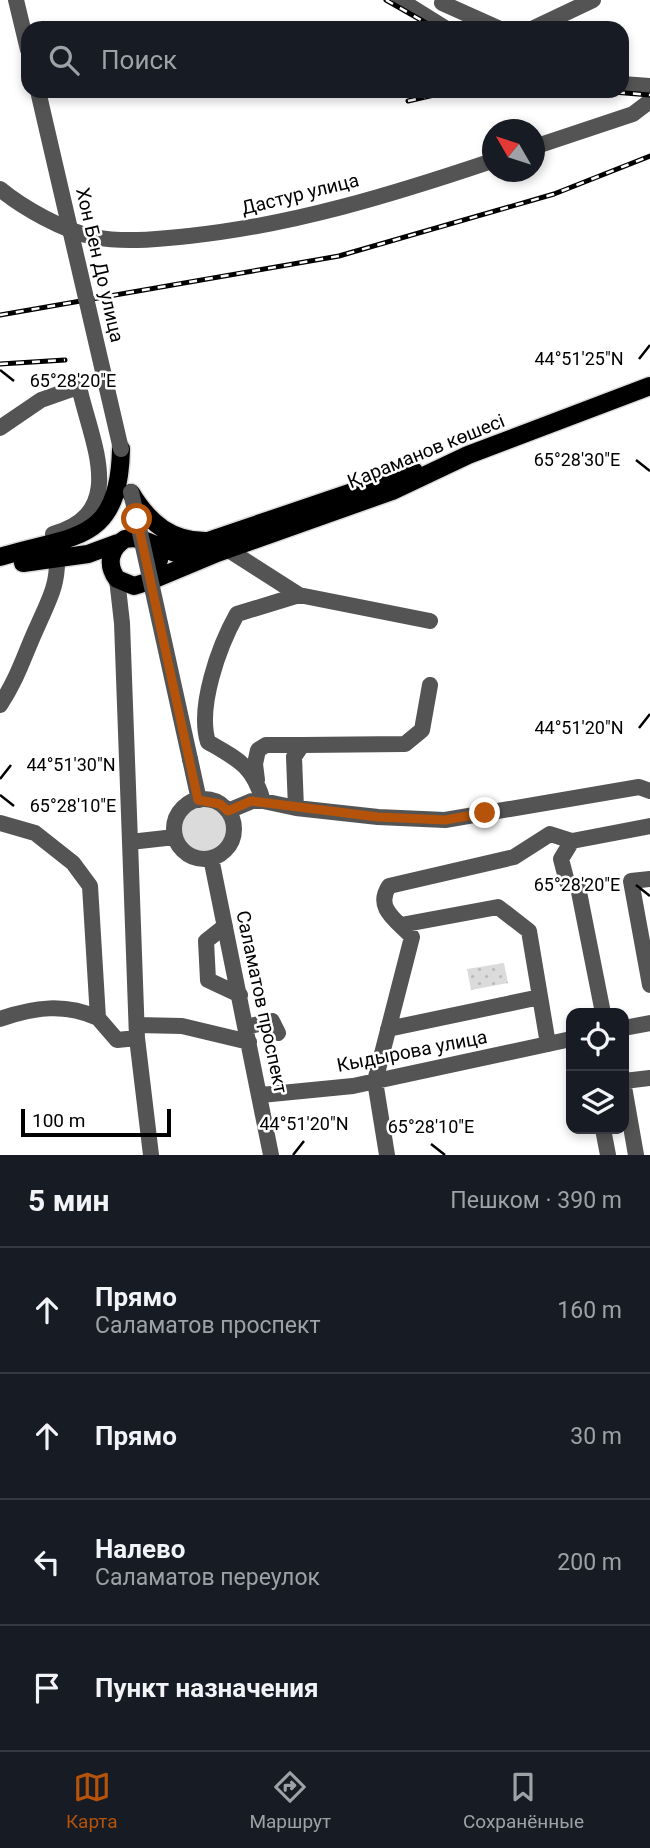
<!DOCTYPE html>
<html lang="ru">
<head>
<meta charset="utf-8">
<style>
  :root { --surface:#171b24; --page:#242831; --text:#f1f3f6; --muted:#9ea1a6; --line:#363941; --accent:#b45309 }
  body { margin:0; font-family:Roboto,sans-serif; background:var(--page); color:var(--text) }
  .controls { position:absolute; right:21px; bottom:21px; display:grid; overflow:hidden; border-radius:14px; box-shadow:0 4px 10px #0003 }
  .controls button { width:63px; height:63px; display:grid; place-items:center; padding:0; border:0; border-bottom:2px solid var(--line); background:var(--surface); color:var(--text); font:35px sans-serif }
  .compass { position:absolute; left:482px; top:119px; width:63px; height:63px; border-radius:50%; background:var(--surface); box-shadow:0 4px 10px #0003; rotate:309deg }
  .scale { position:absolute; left:21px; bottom:18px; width:150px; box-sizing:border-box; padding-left:7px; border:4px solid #000; border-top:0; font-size:19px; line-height:24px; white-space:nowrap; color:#000; -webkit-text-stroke:5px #fff; paint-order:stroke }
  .stop { position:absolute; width:21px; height:21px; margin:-16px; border:5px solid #b45309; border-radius:50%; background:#fff }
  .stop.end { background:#b45309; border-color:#fff; box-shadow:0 2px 7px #0008 }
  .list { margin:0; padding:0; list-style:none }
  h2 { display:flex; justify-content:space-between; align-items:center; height:91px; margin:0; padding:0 28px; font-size:30px }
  h2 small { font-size:23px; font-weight:400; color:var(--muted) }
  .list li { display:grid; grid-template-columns:46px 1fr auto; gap:21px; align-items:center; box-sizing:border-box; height:126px; padding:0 28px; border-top:2px solid var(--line) }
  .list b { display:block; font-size:26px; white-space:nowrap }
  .list p { margin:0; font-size:23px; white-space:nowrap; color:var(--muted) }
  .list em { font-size:23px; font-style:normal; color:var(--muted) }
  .icon { flex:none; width:38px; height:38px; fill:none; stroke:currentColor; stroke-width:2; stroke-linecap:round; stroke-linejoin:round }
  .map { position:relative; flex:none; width:650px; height:1155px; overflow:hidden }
  .search { position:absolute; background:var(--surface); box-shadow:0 4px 10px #0003; left:21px; right:21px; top:21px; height:77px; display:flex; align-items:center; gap:18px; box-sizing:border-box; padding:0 24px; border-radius:21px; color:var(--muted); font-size:26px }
  .sheet { height:595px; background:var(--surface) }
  nav { display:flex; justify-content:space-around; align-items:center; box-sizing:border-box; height:98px; border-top:2px solid var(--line); background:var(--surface); font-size:19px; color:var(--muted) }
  nav a { display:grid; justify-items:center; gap:4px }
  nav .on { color:var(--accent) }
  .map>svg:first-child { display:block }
  .grass { fill:#dbdbdb }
  .park { fill:url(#park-dots) }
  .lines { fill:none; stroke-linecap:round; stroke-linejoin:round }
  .major-casing { stroke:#dbdbdb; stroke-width:21 }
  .minor { stroke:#545454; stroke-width:16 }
  .major { stroke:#000; stroke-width:18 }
  .rail-casing { stroke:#000; stroke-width:5 }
  .rail { stroke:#fff; stroke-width:2.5; stroke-dasharray:8; stroke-linecap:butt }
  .minor-bridge { stroke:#545454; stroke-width:16 }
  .route { stroke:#b45309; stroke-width:9 }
  .ticks { fill:none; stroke:#000; stroke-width:2.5 }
  .labels { text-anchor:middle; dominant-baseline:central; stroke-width:5; stroke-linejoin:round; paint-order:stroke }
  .street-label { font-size:19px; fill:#000; stroke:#fff }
  .ticks-label { font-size:18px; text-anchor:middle; fill:#000; stroke:#fff; stroke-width:5; stroke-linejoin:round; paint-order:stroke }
</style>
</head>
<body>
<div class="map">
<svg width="650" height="1155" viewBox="0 0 650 1155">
  <defs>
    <pattern id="park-dots" width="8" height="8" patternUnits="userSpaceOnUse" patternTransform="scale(1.75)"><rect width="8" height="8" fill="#dbdbdb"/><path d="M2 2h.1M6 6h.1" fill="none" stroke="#bababa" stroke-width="1.8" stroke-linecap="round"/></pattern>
  </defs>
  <rect width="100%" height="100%" fill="#fff"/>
  <!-- grass -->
  <path class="grass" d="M181 829a23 23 0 1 1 46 0a23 23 0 1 1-46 0Z"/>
  <!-- park -->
  <path class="park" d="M504,963L508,983L471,990L467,969Z"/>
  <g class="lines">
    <defs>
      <path id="major" d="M131,493C149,523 172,542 208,541L414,471
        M154,546L159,560L150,581L134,586L117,579C106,564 110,548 125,539C149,533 167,560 203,555
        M0,557C73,534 119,545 121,449
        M23,563L88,554L118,543
        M150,581L217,553L392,491L468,455L650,386"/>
    </defs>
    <!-- major casing -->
    <use href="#major" class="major-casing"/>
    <!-- minor -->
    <path class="minor" d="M16,0L28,50
      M400,0L445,28
      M442,3L498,28
      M534,28L593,0
      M622,84L650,86
      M534,147L633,114L650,101
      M0,189C23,208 64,231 94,237C125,243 158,239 189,236C293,225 394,194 492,161
      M0,428L41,400L75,388L80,391C93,446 127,513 53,534
      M227,549L299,595L430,621
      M117,579L122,623L130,842L175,837
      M0,705C19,676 24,655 38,625C49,600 58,585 57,557
      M190,759L199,800
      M257,780L255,764L258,750L266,745H302
      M174 829a30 30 0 1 1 60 0a30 30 0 1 1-60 0Z
      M263,801C253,766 239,760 208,742C197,707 219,646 237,614L299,595
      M296,808L294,757L302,745L405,744L422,730L430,685
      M228,811L252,801H263L296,808L378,817L445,820L639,787L650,791
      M0,823L35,833L73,863L90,886L98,1018L117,1040L137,1038
      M572,841L561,859L567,882L578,887L603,1013
      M130,842L137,1038L151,1155
      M211,858L271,1155
      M650,879L631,881L650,985
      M401,925L498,907L529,931L548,1044
      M225,926L206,941L208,980L240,995
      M0,1019C34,1007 65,1003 98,1018
      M137,1025L182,1026L249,1042
      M246,1027L272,1021L278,1033
      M624,1028L650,1023
      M388,1029L540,997
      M624,1081L650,1078
      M624,1087L636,1155
      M261,1095L353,1086L571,1039
      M603,1129L608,1155
      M387,1155L375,1081L412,937C398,921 374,909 389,886L514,857L550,834L572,841L650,826"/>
    <!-- major -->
    <use href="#major" class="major"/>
    <defs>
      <path id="rail" d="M386,0L435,28
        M601,91L650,95
        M408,101L451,91
        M0,315L339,256L554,194L650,156
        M0,364L65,360"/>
    </defs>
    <!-- rail casing -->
    <use href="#rail" class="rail-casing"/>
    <!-- rail -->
    <use href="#rail" class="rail"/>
    <!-- minor-bridge -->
    <path class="minor-bridge" d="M38,91L121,449
      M131,492L190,759"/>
  </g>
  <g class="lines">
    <!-- route -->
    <path class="route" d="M137,519L198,800L220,804L228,811L251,801L378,817L445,820L485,813"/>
  </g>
  <!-- ticks -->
  <path class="ticks" d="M639,359L650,345M0,370L14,381M636,460L650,471M639,728L650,714M0,779L11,765M0,795L14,806M636,885L650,896M431,1144L445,1155M293,1155L304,1141"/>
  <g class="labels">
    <!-- street labels -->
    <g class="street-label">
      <text transform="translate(300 194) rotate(-14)">Дастур улица</text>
      <text transform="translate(100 265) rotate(77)">Хон Бен До улица</text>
      <text transform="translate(426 451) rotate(-22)">Қараманов көшесі</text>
      <text transform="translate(262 1002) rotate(78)">Саламатов проспект</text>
      <text transform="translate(412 1051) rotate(-11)">Кыдырова улица</text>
    </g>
  </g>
  <g class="ticks-label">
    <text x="579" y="365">44°51'25"N</text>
    <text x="73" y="387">65°28'20"E</text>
    <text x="577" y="466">65°28'30"E</text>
    <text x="579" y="734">44°51'20"N</text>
    <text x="71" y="771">44°51'30"N</text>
    <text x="73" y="812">65°28'10"E</text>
    <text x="577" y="891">65°28'20"E</text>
    <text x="304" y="1130">44°51'20"N</text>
    <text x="431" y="1133">65°28'10"E</text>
  </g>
</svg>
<div class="controls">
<button><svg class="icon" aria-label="locate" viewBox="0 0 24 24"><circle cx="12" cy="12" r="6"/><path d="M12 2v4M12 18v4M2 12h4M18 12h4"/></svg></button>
<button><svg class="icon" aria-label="layers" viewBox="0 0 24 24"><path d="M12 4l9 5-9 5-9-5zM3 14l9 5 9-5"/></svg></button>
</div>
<svg class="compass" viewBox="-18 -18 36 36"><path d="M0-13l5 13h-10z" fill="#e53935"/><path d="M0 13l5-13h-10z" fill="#9ea1a6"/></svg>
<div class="scale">100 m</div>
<div class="stop" style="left:137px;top:519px"></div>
<div class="stop end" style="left:485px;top:813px"></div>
<div class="search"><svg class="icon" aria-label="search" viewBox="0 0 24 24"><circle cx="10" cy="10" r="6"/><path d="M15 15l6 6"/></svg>Поиск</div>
</div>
<section class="sheet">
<h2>5 мин<small>Пешком · 390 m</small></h2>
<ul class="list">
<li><svg class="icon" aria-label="ahead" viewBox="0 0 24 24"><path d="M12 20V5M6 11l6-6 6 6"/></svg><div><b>Прямо</b><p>Саламатов проспект</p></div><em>160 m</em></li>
<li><svg class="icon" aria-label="ahead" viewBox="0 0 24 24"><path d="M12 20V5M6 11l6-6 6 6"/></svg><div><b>Прямо</b></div><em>30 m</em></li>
<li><svg class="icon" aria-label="left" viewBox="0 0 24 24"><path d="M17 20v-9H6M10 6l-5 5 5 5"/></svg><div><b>Налево</b><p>Саламатов переулок</p></div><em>200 m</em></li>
<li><svg class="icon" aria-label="arrive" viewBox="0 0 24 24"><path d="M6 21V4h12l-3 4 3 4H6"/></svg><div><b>Пункт назначения</b></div></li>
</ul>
</section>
<nav>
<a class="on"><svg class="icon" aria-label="map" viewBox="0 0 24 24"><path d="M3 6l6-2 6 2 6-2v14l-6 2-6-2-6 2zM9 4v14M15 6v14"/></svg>Карта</a>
<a><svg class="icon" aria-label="directions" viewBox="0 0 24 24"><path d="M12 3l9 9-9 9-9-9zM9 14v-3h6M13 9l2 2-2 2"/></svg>Маршрут</a>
<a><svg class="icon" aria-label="saved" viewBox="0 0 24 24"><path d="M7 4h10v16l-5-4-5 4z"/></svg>Сохранённые</a>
</nav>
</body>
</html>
